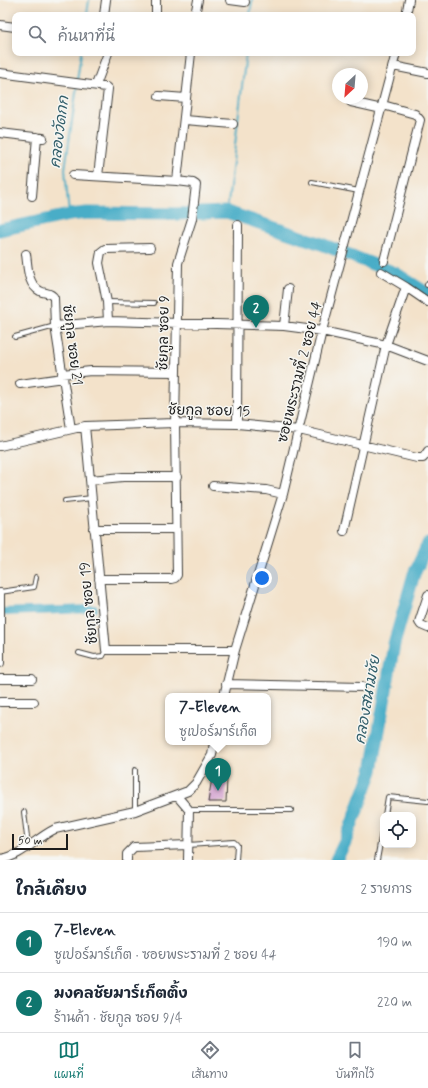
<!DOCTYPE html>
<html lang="th">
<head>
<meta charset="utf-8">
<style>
  :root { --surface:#fff; --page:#f2f2f3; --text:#1f2937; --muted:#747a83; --line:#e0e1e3; --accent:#0f766e }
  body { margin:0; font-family:Mynerve,"Playpen Sans Thai",sans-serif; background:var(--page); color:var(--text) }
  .controls { position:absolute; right:12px; bottom:12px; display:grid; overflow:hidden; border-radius:8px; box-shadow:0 2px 10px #0003 }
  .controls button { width:36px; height:36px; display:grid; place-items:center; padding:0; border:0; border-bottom:1px solid var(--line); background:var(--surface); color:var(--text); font:20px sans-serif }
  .compass { position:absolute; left:332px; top:68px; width:36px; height:36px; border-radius:50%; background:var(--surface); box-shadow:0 2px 10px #0003; rotate:206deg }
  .scale { position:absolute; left:12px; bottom:10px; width:56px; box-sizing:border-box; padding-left:4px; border:2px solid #1c1c1c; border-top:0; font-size:11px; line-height:14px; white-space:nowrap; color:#1c1c1c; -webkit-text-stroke:3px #f6f6f2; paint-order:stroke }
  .you { position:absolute; left:262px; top:578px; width:14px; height:14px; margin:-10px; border:3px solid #fff; border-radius:50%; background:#1a73e8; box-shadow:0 0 0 6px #1a73e833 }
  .badge { display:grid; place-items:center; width:26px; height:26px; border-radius:50%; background:var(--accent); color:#fff; font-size:13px; font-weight:700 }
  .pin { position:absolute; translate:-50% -33px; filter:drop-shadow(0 1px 2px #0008) }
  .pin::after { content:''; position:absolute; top:21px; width:14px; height:12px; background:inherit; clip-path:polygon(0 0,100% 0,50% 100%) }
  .popup { position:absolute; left:165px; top:693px; width:106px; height:52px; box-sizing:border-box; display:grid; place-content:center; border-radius:8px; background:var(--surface); filter:drop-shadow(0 1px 3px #0005); font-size:13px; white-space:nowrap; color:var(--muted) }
  .popup b { font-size:15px; color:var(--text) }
  .popup::after { content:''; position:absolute; left:50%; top:100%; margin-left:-8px; border:8px solid transparent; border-top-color:var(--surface) }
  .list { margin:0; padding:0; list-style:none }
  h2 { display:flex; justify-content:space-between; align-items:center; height:52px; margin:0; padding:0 16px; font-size:17px }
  h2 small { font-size:13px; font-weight:400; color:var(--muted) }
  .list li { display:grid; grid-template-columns:26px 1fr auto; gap:12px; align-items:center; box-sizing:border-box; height:60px; padding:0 16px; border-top:1px solid var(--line) }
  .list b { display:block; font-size:15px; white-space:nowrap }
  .list p { margin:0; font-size:13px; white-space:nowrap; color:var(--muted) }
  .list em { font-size:13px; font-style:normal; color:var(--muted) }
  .icon { flex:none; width:22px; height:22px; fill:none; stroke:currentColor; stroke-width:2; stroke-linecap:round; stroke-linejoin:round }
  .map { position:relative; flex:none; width:428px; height:860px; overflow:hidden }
  .search { position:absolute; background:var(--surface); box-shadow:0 2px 10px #0003; left:12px; right:12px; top:12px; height:44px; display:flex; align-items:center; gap:10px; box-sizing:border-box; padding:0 14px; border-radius:8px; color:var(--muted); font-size:15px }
  .sheet { height:172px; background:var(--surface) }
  nav { display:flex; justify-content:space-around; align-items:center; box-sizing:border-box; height:56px; border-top:1px solid var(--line); background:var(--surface); font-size:11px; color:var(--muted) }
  nav a { display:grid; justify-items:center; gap:2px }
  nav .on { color:var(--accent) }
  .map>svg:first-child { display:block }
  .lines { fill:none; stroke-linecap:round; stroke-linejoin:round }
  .stream { stroke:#48adc7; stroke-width:2 }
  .canal { stroke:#48adc7; stroke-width:8 }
  .river { stroke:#48adc7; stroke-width:13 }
  .building { fill:#d3a0cf }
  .service-casing { stroke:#3c3a36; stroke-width:6 }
  .minor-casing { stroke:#3c3a36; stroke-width:10 }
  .service { stroke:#fff; stroke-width:4 }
  .minor { stroke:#fff; stroke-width:8 }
  .labels { text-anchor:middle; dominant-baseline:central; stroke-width:3; stroke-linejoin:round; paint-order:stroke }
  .street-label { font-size:14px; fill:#1c1c1c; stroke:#f6f6f2 }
  .water-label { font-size:15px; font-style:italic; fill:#305d69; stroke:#f6f6f2 }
</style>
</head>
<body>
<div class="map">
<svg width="428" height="860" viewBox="0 0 428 860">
  <rect width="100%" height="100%" fill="#f6f6f2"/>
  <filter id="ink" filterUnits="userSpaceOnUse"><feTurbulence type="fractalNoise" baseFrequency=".025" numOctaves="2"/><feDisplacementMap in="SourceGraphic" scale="8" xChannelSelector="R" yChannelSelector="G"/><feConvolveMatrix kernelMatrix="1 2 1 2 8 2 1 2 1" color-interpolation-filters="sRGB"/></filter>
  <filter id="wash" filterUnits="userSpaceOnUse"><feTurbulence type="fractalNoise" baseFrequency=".012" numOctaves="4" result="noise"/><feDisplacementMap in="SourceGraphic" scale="16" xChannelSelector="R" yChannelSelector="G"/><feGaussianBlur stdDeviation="0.9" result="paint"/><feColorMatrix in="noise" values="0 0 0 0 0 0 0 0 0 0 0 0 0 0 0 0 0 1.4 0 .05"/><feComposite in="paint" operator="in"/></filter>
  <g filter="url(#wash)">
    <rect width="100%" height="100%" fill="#f3e2ca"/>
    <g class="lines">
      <!-- stream -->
      <path class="stream" d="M87,15L89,0
        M250,15L252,0
        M77,81L81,53
        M227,212L246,53
        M69,215L65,169L77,86"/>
      <!-- canal -->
      <path class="canal" d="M0,612L94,609"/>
      <!-- river -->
      <path class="river" d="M0,230L69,215L87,213L175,214L227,212L319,243L395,273L428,294
        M336,860L345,842L372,771L394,644L414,574L428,544"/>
    </g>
    <g id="blocks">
      <!-- building -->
      <path class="building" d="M212,778L227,779L226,802H208Z"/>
    </g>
  </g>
  <g filter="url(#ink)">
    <use href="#blocks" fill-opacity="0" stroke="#3c3a36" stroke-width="1"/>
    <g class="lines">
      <defs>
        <path id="service" d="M312,182L359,191
          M427,285L428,283
          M107,302L154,303
          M15,337L55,326
          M65,501L92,498
          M0,592L34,587L36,577
          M79,653L94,657L103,656L106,650
          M189,810H291
          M135,811V770
          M24,812L28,845
          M385,815L388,797L428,801
          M188,845L234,842L237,845L236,860
          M377,860L383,827"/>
        <path id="minor" d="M156,0V15
          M230,0L245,2
          M104,15L106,0
          M195,15L198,0
          M406,15L409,0
          M0,25L15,27
          M393,66L428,73
          M0,73L106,87L108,89L98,176
          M96,85L108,53
          M159,96L186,98
          M347,98L351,102L382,109
          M383,105L415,114L420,120L384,261
          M185,120L233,124
          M0,133L43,138
          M73,175L177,181L193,183L196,185L192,219L178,263L175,423L177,575L175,578L171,579H99
          M177,181L191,53
          M32,196L37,137
          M26,254C28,267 27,284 40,291C45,294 51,292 54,298L55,326L71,429
          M406,287L428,302
          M108,321L107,302L99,263L101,252L105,249L150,248
          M55,326L108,321L284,326L322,331L386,345L428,361
          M284,326L288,289
          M62,374L91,371L176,372
          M20,384L63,378
          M237,424L238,225
          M85,426L106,650H235
          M0,446L85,426L175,423L237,424L299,430L417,458H423L428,451
          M90,480L123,477H177
          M213,486L266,490L283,494
          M94,529H176
          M344,531L386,345L406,287L381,272
          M0,593V663
          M428,595L419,622L421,625L428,628
          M0,679H32
          M226,684L362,687
          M224,696L235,650L283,494L322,331L396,53
          M0,702H34
          M177,796L189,810L188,860
          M0,859C21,857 36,838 55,829L135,811L188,791L196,783L212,755L214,742
          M127,860V854L134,847L188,845"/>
      </defs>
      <!-- service casing -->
      <use href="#service" class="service-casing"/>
      <!-- minor casing -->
      <use href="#minor" class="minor-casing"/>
      <!-- service -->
      <use href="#service" class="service"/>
      <!-- minor -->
      <use href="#minor" class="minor"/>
    </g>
  </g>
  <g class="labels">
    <!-- street labels -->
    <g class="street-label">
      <text transform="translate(164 333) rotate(-89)">ชัยกูล ซอย 9</text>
      <text transform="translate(72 345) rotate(83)">ชัยกูล ซอย 21</text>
      <text transform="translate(300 372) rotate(-76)">ซอยพระรามที่ 2 ซอย 44</text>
      <text transform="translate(209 411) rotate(1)">ชัยกูล ซอย 15</text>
      <text transform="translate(89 603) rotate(-96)">ชัยกูล ซอย 19</text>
    </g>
    <!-- water labels -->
    <g class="water-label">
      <text transform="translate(60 132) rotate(-83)">คลองวัดกก</text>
      <text transform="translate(368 700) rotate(-80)">คลองสนามชัย</text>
    </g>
  </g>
</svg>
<div class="controls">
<button><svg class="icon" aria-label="locate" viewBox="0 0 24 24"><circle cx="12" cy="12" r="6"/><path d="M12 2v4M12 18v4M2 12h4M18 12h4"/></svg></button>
</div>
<svg class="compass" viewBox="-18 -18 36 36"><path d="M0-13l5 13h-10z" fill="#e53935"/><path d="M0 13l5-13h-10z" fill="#747a83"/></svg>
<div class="scale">50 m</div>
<div class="you"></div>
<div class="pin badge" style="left:218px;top:791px">1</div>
<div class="popup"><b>7-Eleven</b>ซูเปอร์มาร์เก็ต</div>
<div class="pin badge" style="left:256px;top:328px">2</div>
<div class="search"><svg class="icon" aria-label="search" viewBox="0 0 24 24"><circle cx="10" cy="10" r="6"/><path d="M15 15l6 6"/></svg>ค้นหาที่นี่</div>
</div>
<section class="sheet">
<h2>ใกล้เคียง<small>2 รายการ</small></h2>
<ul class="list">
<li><span class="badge">1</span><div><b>7-Eleven</b><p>ซูเปอร์มาร์เก็ต · ซอยพระรามที่ 2 ซอย 44</p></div><em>190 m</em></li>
<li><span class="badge">2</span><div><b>มงคลชัยมาร์เก็ตติ้ง</b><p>ร้านค้า · ชัยกูล ซอย 9/4</p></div><em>220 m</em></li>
</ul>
</section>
<nav>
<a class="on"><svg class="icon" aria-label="map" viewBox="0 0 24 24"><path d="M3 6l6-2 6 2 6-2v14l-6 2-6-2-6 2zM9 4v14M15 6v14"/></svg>แผนที่</a>
<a><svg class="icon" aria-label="directions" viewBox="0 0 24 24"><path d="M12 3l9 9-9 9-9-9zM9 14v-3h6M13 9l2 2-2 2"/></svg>เส้นทาง</a>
<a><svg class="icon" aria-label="saved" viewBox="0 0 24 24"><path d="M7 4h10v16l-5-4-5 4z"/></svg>บันทึกไว้</a>
</nav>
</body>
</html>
